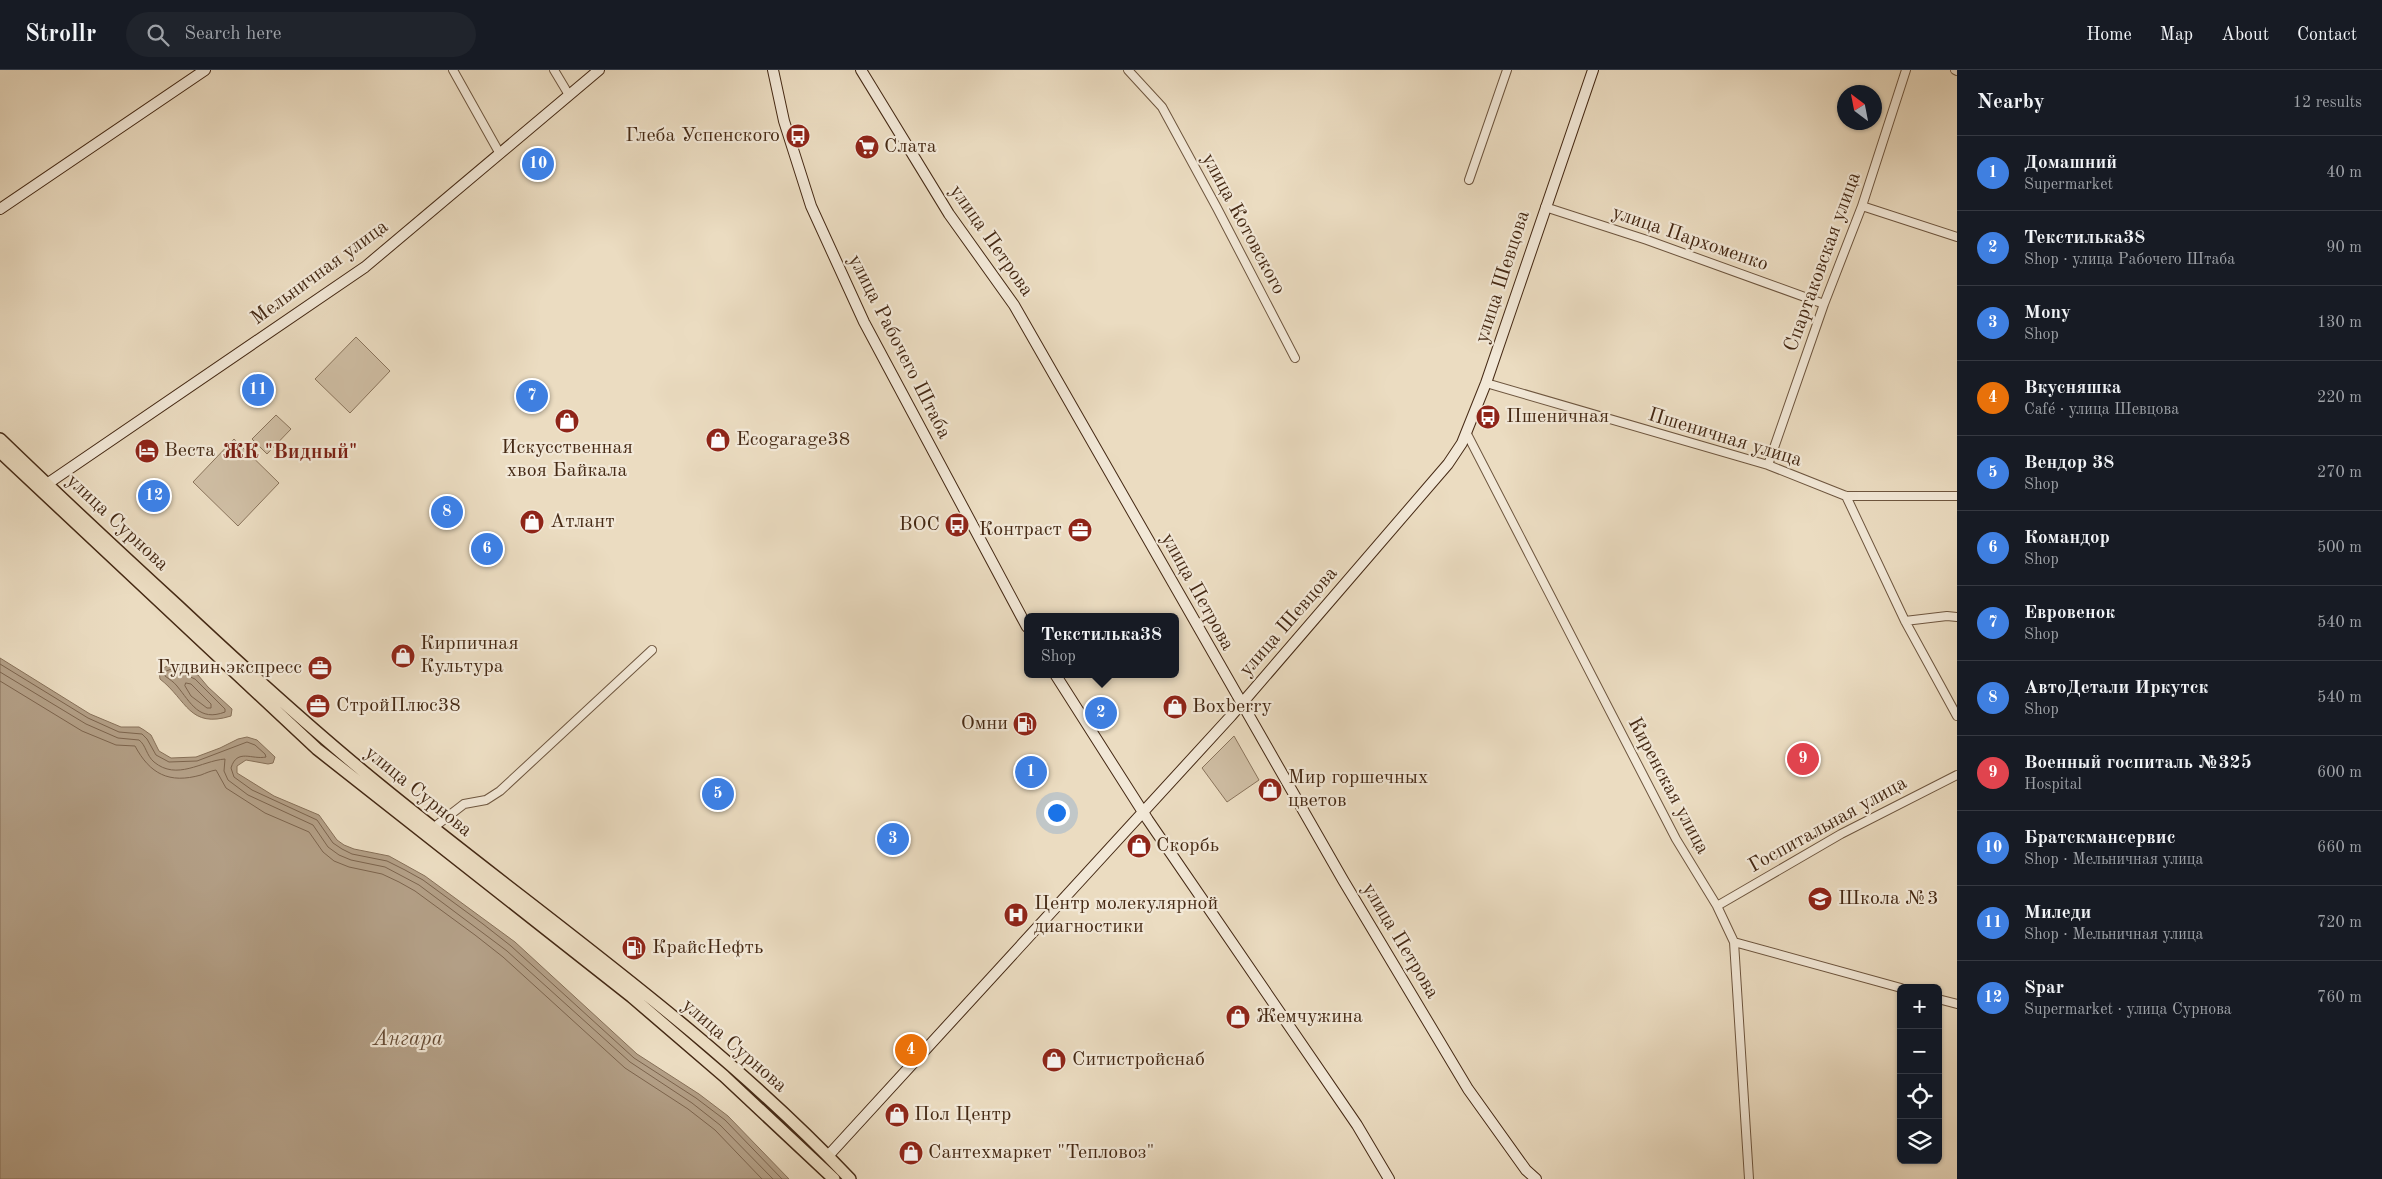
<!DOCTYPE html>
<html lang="en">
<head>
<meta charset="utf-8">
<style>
  :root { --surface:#171b24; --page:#20242c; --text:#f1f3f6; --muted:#9ea1a6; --line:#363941; --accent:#c59692 }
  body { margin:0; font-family:"Old Standard TT",serif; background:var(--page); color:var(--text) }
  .controls { position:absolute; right:15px; bottom:15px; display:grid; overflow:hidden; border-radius:8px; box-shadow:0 1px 4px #0004 }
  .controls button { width:45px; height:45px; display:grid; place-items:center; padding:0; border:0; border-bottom:1px solid var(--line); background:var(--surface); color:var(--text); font:25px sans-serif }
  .compass { position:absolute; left:1837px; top:15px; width:45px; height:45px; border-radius:50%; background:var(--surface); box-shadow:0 1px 4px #0004; rotate:328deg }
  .you { position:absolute; left:1056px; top:742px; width:18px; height:18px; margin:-12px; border:4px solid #fff; border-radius:50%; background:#1a73e8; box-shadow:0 0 0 8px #1a73e833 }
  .badge { display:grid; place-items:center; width:32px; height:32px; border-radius:50%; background:var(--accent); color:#fff; font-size:16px; font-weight:700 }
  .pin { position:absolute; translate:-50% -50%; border:2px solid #fff; box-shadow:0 1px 5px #0006 }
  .popup { position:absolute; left:1024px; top:543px; width:155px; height:65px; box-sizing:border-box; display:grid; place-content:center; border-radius:8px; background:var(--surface); filter:drop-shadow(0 1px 4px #0005); font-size:16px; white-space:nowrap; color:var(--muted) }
  .popup b { font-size:19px; color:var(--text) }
  .popup::after { content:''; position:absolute; left:50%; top:100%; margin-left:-10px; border:10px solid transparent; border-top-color:var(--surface) }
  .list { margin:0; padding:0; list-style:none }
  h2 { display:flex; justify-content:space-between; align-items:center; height:65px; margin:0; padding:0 20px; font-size:21px }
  h2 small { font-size:16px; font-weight:400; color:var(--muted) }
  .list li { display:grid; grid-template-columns:32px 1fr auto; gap:15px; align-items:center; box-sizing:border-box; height:75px; padding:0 20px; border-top:1px solid var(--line) }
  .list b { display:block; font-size:19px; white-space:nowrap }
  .list p { margin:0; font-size:16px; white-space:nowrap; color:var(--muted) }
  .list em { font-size:16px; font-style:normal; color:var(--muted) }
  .icon { flex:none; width:28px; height:28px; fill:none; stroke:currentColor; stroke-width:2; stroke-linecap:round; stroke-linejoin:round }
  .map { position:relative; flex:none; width:1957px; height:1109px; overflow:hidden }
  header { display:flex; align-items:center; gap:30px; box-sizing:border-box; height:70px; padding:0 25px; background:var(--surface); border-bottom:1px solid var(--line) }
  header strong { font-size:24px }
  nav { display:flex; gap:28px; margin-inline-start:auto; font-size:18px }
  .search { width:350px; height:45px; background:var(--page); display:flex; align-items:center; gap:12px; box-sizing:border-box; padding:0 18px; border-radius:28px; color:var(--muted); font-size:19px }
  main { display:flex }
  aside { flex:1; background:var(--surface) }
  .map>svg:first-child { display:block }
  .green { fill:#cfbea4; stroke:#8a745c }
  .water { fill:#b39f86; stroke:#877058 }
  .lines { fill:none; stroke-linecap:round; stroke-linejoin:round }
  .shore { stroke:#7c644d; stroke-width:1 }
  .street-casing { stroke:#6e563f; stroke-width:10 }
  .secondary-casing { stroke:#452914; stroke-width:12 }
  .primary-casing { stroke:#452914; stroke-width:14 }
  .street { stroke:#f2e8d7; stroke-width:8 }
  .secondary { stroke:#f2e8d7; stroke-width:10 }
  .primary { stroke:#ebdcc1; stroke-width:11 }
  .labels { text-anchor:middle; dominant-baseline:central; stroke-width:4.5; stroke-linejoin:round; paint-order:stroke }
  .poi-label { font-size:20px; fill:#452914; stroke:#f2e8d7; text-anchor:start }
  .street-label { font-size:20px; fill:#452914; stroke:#f2e8d7 }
  .neighbourhood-label { font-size:21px; font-weight:bold; fill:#7a1f14; stroke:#f2e8d7 }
  .water-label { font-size:21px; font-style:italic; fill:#664c36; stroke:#f2e8d7 }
</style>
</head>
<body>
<header>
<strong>Strollr</strong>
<div class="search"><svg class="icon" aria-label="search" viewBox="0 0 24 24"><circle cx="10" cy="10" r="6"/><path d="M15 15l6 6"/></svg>Search here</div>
<nav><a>Home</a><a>Map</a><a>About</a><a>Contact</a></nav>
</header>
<main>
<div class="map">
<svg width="1957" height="1109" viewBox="0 0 1957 1109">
  <rect width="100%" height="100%" fill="#ebdcc1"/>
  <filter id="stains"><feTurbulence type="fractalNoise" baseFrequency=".004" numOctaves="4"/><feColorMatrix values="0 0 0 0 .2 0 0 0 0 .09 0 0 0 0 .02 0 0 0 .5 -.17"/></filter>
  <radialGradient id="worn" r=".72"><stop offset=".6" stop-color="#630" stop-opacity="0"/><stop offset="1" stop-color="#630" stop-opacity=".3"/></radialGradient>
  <!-- green -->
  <path class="green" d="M356,267L390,301L350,343L315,309Z
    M276,345L291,359L267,384L252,369Z
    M234,369L279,413L238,456L193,412Z
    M1234,666L1259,710L1227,732L1202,698Z"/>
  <!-- water -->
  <path class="water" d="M0,588L90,644L121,657H139L144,660L151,665L159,681L171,688L196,687L220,678L238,669L247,667L257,670L275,687L273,693L268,694L246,690L237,696V703L274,726L319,745L337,770L344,775L354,779L389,786L425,806L515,872L637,984L699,1024L728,1046L789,1109H0Z
    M172,593L198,605L208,617L232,639L231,646C189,659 187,630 160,609L159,601Z"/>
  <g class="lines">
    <!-- shore -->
    <path class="shore" d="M0,594L88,648L119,662L142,664L147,669L156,685L169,692L197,691L247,672L255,675L265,684L266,687C252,690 237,678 231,698L234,707L252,720L317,750L333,773L342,779L352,784L387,791L405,800L423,810L483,854L511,876L634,988L696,1028L725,1050L782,1109
      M172,599L195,609L225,639V642C199,652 191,633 177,616C174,612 169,609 165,606V602Z
      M0,602L86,654L118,668L139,670C146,675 146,685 154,692C177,711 201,691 225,689L224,701L228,710L248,725L313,755L328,777L339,785L351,790L385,797L419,815L507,881L630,992L692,1033L720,1055L773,1109
      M0,611L82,661L116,675L135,676C150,704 169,714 201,705C206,703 210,701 216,700L226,718L265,743L309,762L323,782L334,791L349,797L382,804L399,812L415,821L475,865L503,887L625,998L688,1039L715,1060L762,1109
      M186,613L191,614L211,634V638H207L191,626L185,616Z"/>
    <defs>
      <path id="street" d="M453,0L500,84
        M554,0L569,25
        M1128,0L1162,37L1217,138L1295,288
        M1955,0L1957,1
        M1469,110L1507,0
        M1862,136L1957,167
        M1545,137L1647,170L1824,234
        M1486,313L1768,395L1846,426H1957
        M1466,362L1676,769L1717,836L1734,872L1749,1109
        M1768,395L1824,234L1862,136L1906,0
        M1846,426L1905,551L1957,646
        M1905,551L1947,546L1957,547
        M433,758L464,734L486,730L500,721L652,580
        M1717,836L1841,764L1957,705
        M1734,872L1901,918
        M1938,929L1957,934"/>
      <path id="secondary" d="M773,0L784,51L811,136L864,252L1027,557
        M861,0L949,144L1014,235L1343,810L1468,1019L1526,1100L1536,1109
        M0,139L205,0
        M47,414L365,197L599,0
        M1055,604L1148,750L1357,1055L1389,1109
        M828,1086L1231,646L1448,394L1462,373L1486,313L1593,0"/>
      <path id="primary" d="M0,369C59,426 118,481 178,536C244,598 311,659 381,716C539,845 710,961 850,1109
        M0,382L317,679L632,927L724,1006L834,1109"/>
    </defs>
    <!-- street casing -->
    <use href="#street" class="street-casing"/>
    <!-- secondary casing -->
    <use href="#secondary" class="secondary-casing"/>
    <!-- primary casing -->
    <use href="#primary" class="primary-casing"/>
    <!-- street -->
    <use href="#street" class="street"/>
    <!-- secondary -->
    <use href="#secondary" class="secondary"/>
    <!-- primary -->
    <use href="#primary" class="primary"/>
  </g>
  <!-- icons -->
  <defs>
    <symbol id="bus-disc" viewBox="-11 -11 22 22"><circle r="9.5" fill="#8f2418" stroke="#f2e8d7"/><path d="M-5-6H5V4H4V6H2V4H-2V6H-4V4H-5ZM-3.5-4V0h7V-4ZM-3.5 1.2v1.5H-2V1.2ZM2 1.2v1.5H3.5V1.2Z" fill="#fff"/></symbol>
    <symbol id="supermarket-disc" viewBox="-11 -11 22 22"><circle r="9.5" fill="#8f2418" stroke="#f2e8d7"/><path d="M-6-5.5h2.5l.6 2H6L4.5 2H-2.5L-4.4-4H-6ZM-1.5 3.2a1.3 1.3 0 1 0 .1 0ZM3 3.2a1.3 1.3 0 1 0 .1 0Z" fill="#fff"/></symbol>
    <symbol id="shop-disc" viewBox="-11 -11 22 22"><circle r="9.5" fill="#8f2418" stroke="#f2e8d7"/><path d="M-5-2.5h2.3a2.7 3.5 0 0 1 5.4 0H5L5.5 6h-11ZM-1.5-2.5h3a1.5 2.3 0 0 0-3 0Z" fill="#fff"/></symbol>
    <symbol id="hotel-disc" viewBox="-11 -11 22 22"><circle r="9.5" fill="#8f2418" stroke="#f2e8d7"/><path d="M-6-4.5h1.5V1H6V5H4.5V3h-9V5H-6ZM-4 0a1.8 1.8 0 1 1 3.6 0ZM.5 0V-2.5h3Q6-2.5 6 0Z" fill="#fff"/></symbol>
    <symbol id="office-disc" viewBox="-11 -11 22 22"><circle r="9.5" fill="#8f2418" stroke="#f2e8d7"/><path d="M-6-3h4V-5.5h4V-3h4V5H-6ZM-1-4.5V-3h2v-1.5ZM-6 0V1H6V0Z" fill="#fff"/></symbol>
    <symbol id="fuel-disc" viewBox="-11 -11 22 22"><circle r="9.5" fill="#8f2418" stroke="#f2e8d7"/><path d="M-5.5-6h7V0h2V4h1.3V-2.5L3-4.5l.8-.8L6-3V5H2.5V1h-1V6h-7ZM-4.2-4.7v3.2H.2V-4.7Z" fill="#fff"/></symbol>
    <symbol id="school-disc" viewBox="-11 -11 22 22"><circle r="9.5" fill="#8f2418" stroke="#f2e8d7"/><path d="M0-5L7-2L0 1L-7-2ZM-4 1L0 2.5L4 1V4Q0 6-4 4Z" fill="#fff"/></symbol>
    <symbol id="hospital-disc" viewBox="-11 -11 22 22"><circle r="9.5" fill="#8f2418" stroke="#f2e8d7"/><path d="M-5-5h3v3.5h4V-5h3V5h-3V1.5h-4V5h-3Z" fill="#fff"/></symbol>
  </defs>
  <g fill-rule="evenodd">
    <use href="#bus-disc" x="784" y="52" width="28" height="28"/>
    <use href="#supermarket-disc" x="853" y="63" width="28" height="28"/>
    <use href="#bus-disc" x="1474" y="333" width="28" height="28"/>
    <use href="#shop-disc" x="553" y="337" width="28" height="28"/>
    <use href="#shop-disc" x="704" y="356" width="28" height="28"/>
    <use href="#hotel-disc" x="133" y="367" width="28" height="28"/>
    <use href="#shop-disc" x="518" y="438" width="28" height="28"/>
    <use href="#bus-disc" x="943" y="441" width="28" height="28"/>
    <use href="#office-disc" x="1066" y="446" width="28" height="28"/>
    <use href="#shop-disc" x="389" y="572" width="28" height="28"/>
    <use href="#office-disc" x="306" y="584" width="28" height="28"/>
    <use href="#office-disc" x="304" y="622" width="28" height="28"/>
    <use href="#shop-disc" x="1161" y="623" width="28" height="28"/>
    <use href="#fuel-disc" x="1011" y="640" width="28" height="28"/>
    <use href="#shop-disc" x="1256" y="706" width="28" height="28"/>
    <use href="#shop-disc" x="1125" y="762" width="28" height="28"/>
    <use href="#school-disc" x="1806" y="815" width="28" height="28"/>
    <use href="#hospital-disc" x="1002" y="831" width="28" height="28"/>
    <use href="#fuel-disc" x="620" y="864" width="28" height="28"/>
    <use href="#shop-disc" x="1224" y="933" width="28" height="28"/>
    <use href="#shop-disc" x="1040" y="976" width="28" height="28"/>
    <use href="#shop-disc" x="883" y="1031" width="28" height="28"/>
    <use href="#shop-disc" x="897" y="1069" width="28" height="28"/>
  </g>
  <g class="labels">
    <!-- poi labels -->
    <g class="poi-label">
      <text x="780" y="66" text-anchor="end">Глеба Успенского</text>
      <text x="884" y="77">Слата</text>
      <text x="1506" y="347">Пшеничная</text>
      <text x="736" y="370">Ecogarage38</text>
      <text x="567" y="378" text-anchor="middle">Искусственная<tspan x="567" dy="23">хвоя Байкала</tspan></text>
      <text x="164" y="381">Веста</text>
      <text x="550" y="452">Атлант</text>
      <text x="940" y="455" text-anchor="end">ВОС</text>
      <text x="1062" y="460" text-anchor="end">Контраст</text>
      <text x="420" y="574">Кирпичная<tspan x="420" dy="23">Культура</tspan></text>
      <text x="302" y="598" text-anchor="end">Гудвин экспресс</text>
      <text x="336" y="636">СтройПлюс38</text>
      <text x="1192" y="637">Boxberry</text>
      <text x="1008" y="654" text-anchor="end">Омни</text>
      <text x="1288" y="708">Мир горшечных<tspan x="1288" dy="23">цветов</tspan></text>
      <text x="1156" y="776">Скорбь</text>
      <text x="1838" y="829">Школа №3</text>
      <text x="1034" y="834">Центр молекулярной<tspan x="1034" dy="23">диагностики</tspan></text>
      <text x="652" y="878">КрайсНефть</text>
      <text x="1256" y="947">Жемчужина</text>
      <text x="1072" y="990">Ситистройснаб</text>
      <text x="914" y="1045">Пол Центр</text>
      <text x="928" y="1083">Сантехмаркет "Тепловоз"</text>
    </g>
    <!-- street labels -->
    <g class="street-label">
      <text transform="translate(1243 154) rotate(62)">улица Котовского</text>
      <text transform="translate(1690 169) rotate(19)">улица Пархоменко</text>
      <text transform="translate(991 171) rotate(55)">улица Петрова</text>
      <text transform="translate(1823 192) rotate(-70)">Спартаковская улица</text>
      <text transform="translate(320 203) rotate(-36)">Мельничная улица</text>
      <text transform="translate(1503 207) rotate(-72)">улица Шевцова</text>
      <text transform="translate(899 277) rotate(63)">улица Рабочего Штаба</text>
      <text transform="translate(1725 368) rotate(17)">Пшеничная улица</text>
      <text transform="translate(117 453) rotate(43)">улица Сурнова</text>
      <text transform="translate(1197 522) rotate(61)">улица Петрова</text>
      <text transform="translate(1289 552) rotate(-49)">улица Шевцова</text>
      <text transform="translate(1668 716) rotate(62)">Киренская улица</text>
      <text transform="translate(418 722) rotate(39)">улица Сурнова</text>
      <text transform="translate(1828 755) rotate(-29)">Госпитальная улица</text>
      <text transform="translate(1400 871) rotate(59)">улица Петрова</text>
      <text transform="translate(734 976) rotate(41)">улица Сурнова</text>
    </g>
    <!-- neighbourhood labels -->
    <g class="neighbourhood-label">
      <text x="290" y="382">ЖК "Видный"</text>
    </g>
    <!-- water labels -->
    <g class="water-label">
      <text x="408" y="969">Ангара</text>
    </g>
  </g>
  <rect width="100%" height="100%" filter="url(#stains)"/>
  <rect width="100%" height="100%" fill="url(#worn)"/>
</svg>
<div class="controls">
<button>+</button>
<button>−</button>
<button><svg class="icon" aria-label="locate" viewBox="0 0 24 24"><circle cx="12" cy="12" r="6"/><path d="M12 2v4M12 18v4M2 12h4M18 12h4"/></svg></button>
<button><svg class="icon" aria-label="layers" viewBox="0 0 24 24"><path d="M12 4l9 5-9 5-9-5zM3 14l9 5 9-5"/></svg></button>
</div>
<svg class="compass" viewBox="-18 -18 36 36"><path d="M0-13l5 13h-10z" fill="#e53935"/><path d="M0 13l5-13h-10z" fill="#9ea1a6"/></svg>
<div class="you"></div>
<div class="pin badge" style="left:1031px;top:702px;background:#3f7fe0">1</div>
<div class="pin badge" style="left:1101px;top:643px;background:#3f7fe0">2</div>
<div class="popup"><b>Текстилька38</b>Shop</div>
<div class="pin badge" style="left:893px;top:769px;background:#3f7fe0">3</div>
<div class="pin badge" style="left:911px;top:980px;background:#e8710a">4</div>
<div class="pin badge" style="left:718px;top:724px;background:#3f7fe0">5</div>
<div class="pin badge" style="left:487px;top:479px;background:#3f7fe0">6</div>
<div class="pin badge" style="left:532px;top:326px;background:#3f7fe0">7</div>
<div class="pin badge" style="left:447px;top:442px;background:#3f7fe0">8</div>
<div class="pin badge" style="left:1803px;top:689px;background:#e0444e">9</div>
<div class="pin badge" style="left:538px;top:94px;background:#3f7fe0">10</div>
<div class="pin badge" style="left:258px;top:320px;background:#3f7fe0">11</div>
<div class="pin badge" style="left:154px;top:426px;background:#3f7fe0">12</div>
</div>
<aside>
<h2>Nearby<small>12 results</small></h2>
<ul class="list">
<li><span class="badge" style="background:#3f7fe0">1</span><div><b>Домашний</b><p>Supermarket</p></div><em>40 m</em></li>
<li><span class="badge" style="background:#3f7fe0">2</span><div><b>Текстилька38</b><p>Shop · улица Рабочего Штаба</p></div><em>90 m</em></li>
<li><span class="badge" style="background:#3f7fe0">3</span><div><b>Mony</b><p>Shop</p></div><em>130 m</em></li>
<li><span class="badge" style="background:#e8710a">4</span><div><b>Вкусняшка</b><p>Café · улица Шевцова</p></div><em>220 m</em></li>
<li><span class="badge" style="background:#3f7fe0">5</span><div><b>Вендор 38</b><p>Shop</p></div><em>270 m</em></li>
<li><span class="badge" style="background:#3f7fe0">6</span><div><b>Командор</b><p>Shop</p></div><em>500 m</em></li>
<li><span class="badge" style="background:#3f7fe0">7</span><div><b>Евровенок</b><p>Shop</p></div><em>540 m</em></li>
<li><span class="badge" style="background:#3f7fe0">8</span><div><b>АвтоДетали Иркутск</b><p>Shop</p></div><em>540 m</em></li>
<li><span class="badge" style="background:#e0444e">9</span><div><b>Военный госпиталь №325</b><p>Hospital</p></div><em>600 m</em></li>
<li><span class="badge" style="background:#3f7fe0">10</span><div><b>Братскмансервис</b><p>Shop · Мельничная улица</p></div><em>660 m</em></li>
<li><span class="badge" style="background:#3f7fe0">11</span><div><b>Миледи</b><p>Shop · Мельничная улица</p></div><em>720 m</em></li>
<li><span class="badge" style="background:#3f7fe0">12</span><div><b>Spar</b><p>Supermarket · улица Сурнова</p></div><em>760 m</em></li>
</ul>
</aside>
</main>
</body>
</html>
